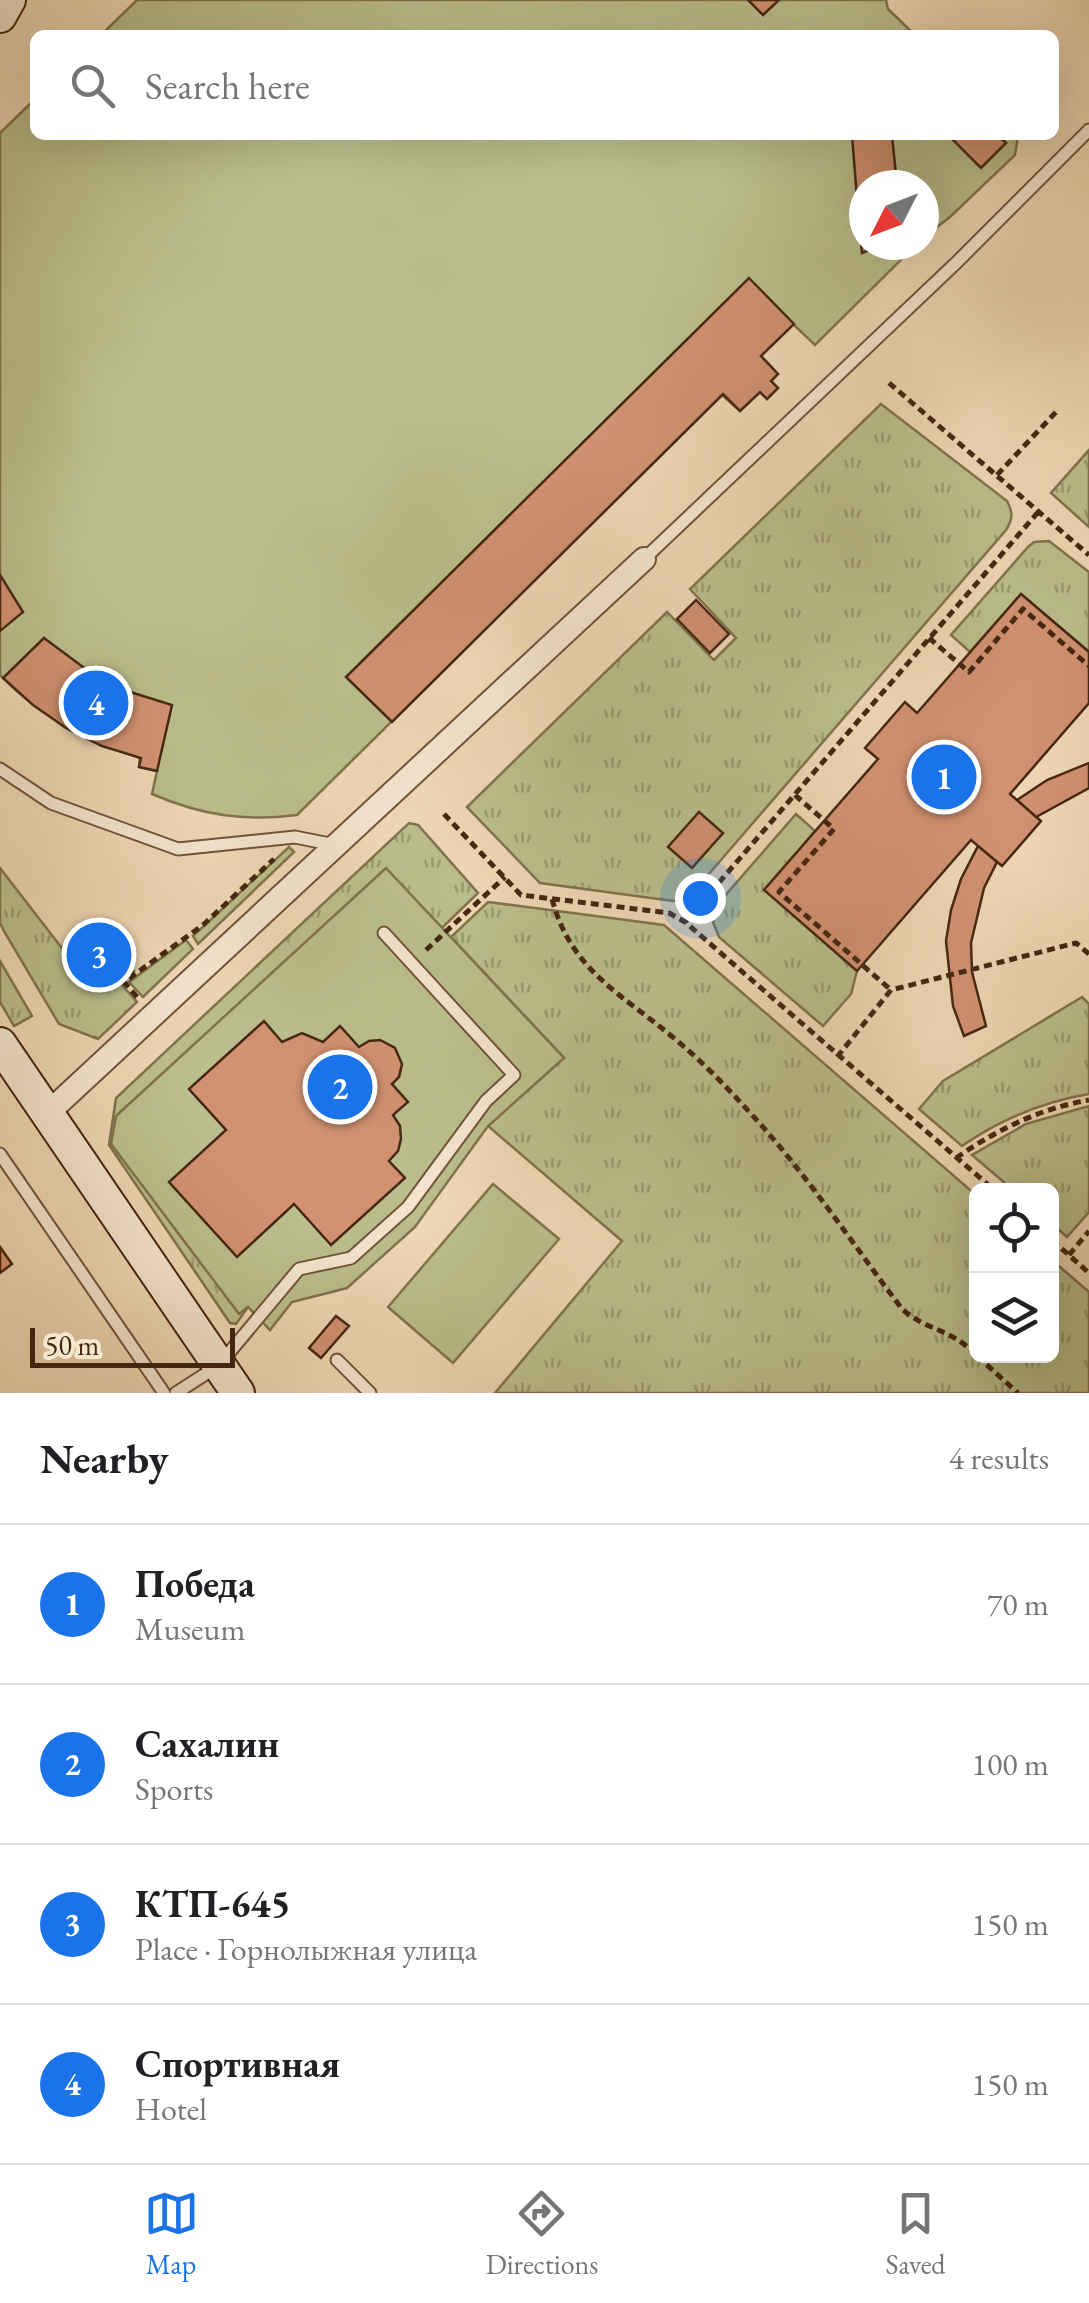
<!DOCTYPE html>
<html lang="en">
<head>
<meta charset="utf-8">
<style>
  :root { --surface:#fff; --page:#f6f6f6; --text:#202124; --muted:#757577; --line:#e0e0e0; --accent:#1a73e8 }
  body { margin:0; font-family:"EB Garamond",serif; background:var(--page); color:var(--text) }
  .controls { position:absolute; right:30px; bottom:30px; display:grid; overflow:hidden; border-radius:15px; box-shadow:0 10px 40px #0002 }
  .controls button { width:90px; height:90px; display:grid; place-items:center; padding:0; border:0; border-bottom:2px solid var(--line); background:var(--surface); color:var(--text); font:50px sans-serif }
  .compass { position:absolute; left:849px; top:170px; width:90px; height:90px; border-radius:50%; background:var(--surface); box-shadow:0 10px 40px #0002; rotate:228deg }
  .scale { position:absolute; left:30px; bottom:25px; width:205px; box-sizing:border-box; padding-left:10px; border:5px solid #452711; border-top:0; font-size:28px; line-height:35px; white-space:nowrap; color:#452711; -webkit-text-stroke:8px #f5e6d0; paint-order:stroke }
  .you { position:absolute; left:700px; top:898px; width:35px; height:35px; margin:-25px; border:8px solid #fff; border-radius:50%; background:#1a73e8; box-shadow:0 0 0 15px #1a73e833 }
  .badge { display:grid; place-items:center; width:65px; height:65px; border-radius:50%; background:var(--accent); color:#fff; font-size:32px; font-weight:700 }
  .pin { position:absolute; translate:-50% -50%; border:5px solid #fff; box-shadow:0 2px 10px #0006 }
  .list { margin:0; padding:0; list-style:none }
  h2 { display:flex; justify-content:space-between; align-items:center; height:130px; margin:0; padding:0 40px; font-size:42px }
  h2 small { font-size:32px; font-weight:400; color:var(--muted) }
  .list li { display:grid; grid-template-columns:65px 1fr auto; gap:30px; align-items:center; box-sizing:border-box; height:160px; padding:0 40px; border-top:2px solid var(--line) }
  .list b { display:block; font-size:38px; white-space:nowrap }
  .list p { margin:0; font-size:32px; white-space:nowrap; color:var(--muted) }
  .list em { font-size:32px; font-style:normal; color:var(--muted) }
  .icon { flex:none; width:55px; height:55px; fill:none; stroke:currentColor; stroke-width:2; stroke-linecap:round; stroke-linejoin:round }
  .map { position:relative; flex:none; width:1089px; height:1393px; overflow:hidden }
  .search { position:absolute; background:var(--surface); box-shadow:0 10px 40px #0002; left:30px; right:30px; top:30px; height:110px; display:flex; align-items:center; gap:25px; box-sizing:border-box; padding:0 35px; border-radius:15px; color:var(--muted); font-size:38px }
  .sheet { height:770px; background:var(--surface) }
  nav { display:flex; justify-content:space-around; align-items:center; box-sizing:border-box; height:140px; border-top:2px solid var(--line); background:var(--surface); font-size:28px; color:var(--muted) }
  nav a { display:grid; justify-items:center; gap:5px }
  nav .on { color:var(--accent) }
  .map>svg:first-child { display:block }
  .grass { fill:url(#grass-tufts); stroke:#80734f; stroke-width:2.5 }
  .pitch { fill:#bbbf8d; stroke:#80734f; stroke-width:2.5 }
  .building { fill:#d29272; stroke:#452711; stroke-width:2.5 }
  .lines { fill:none; stroke-linecap:round; stroke-linejoin:round }
  .lane-casing { stroke:#70543a; stroke-width:15 }
  .street-casing { stroke:#70543a; stroke-width:26 }
  .secondary-casing { stroke:#452711; stroke-width:36 }
  .path { stroke:#452711; stroke-width:5; stroke-dasharray:8 5; stroke-linecap:butt }
  .lane { stroke:#f5e6d0; stroke-width:11 }
  .street { stroke:#f5e6d0; stroke-width:22 }
  .secondary { stroke:#f5e6d0; stroke-width:32 }
</style>
</head>
<body>
<div class="map">
<svg width="1089" height="1393" viewBox="0 0 1089 1393">
  <defs>
    <pattern id="grass-tufts" width="24" height="20" patternUnits="userSpaceOnUse" patternTransform="scale(2.5)"><rect width="24" height="20" fill="#bbbf8d"/><path d="M3 7l-1-3M5 7V3M7 7l1-3M15 17l-1-3M17 17v-4M19 17l1-3" fill="none" stroke="#9a9b72"/></pattern>
  </defs>
  <rect width="100%" height="100%" fill="#f0d9b6"/>
  <filter id="stains"><feTurbulence type="fractalNoise" baseFrequency=".002" numOctaves="4"/><feColorMatrix values="0 0 0 0 .2 0 0 0 0 .09 0 0 0 0 .02 0 0 0 .5 -.17"/></filter>
  <radialGradient id="worn" r=".72"><stop offset=".6" stop-color="#630" stop-opacity="0"/><stop offset="1" stop-color="#630" stop-opacity=".3"/></radialGradient>
  <!-- grass -->
  <path class="grass" d="M881,404L1007,501C1013,512 1013,519 1006,530L689,897L673,901L540,883L467,807L667,612L714,660L736,638L690,589Z
    M1089,450V527L1051,493Z
    M1049,541L1089,572V652L1021,594L970,652L951,635L1028,547L1034,542Z
    M796,814L815,831L765,890L857,971L851,994L823,1026L719,937L713,922L716,906Z
    M409,823L418,825L478,893L442,928L399,883L251,1303L236,1324L230,1323L109,1145L116,1098Z
    M289,847L294,852L198,944L193,936Z
    M0,868L68,956L102,931L134,971L119,982L137,1002L98,1039L59,1024L5,933L0,923Z
    M488,902L664,925L976,1195V1356H1052V1260L1089,1292V1393H495L622,1241L488,1126L564,1058L451,937Z
    M186,940L193,949L143,997L129,982Z
    M0,961L32,1016L14,1026L0,1002Z
    M1082,997L1089,1004V1094C1042,1102 1001,1119 962,1146L919,1109L943,1081Z
    M1089,1106V1212L1067,1237L1052,1224V1190H1013L972,1155L1026,1124Z"/>
  <!-- pitch -->
  <path class="pitch" d="M137,0H886L888,9L915,35H101Z
    M35,99V135L1018,136L1015,155L950,217L924,237V185H864V245H916L815,345L793,324L761,356L778,374L771,381L778,388L767,399L760,392L740,411L722,395L297,815C244,822 201,815 152,794L157,771L139,767L140,758C87,740 39,716 0,675V133Z
    M386,868L564,1058L488,1126L415,1227L347,1288L292,1302L270,1330L248,1307L239,1314L111,1144L116,1116Z
    M493,1184L559,1239L453,1363L388,1307Z"/>
  <!-- building -->
  <path class="building" d="M748,0H779L763,15Z
    M852,135H892L897,185H864V224H859Z
    M948,135H998L1006,143L981,168Z
    M859,224H864V245H883L862,253Z
    M749,278L794,324L761,356L778,374L771,381L778,388L767,399L760,392L740,411L723,394L392,722L346,677Z
    M0,575L23,612L0,631Z
    M1021,594L1089,652V703L1010,794L1041,821L1002,866L971,840L857,971L764,890L878,759L865,748L905,702L917,713Z
    M696,600L729,634L710,653L677,619Z
    M44,638L95,676L124,690L172,705L157,771L139,767L141,758L102,746L66,728L33,705L3,678Z
    M1089,763V788L1036,817L1017,800L1047,780Z
    M699,812L723,833L692,868L668,847Z
    M978,846L997,862L984,888L971,943L972,972L986,1026L964,1036L953,1006L946,941L951,910L961,879Z
    M100,940L114,958L99,970L85,952Z
    M264,1021L282,1042L302,1033L323,1042L340,1026L359,1047L369,1041L380,1040L395,1048L402,1064L399,1077L392,1084L408,1102L393,1115L400,1126L401,1139L398,1151L389,1161L405,1178L331,1245L294,1204L237,1257L169,1182L226,1130L189,1089Z
    M0,1247L12,1264L0,1273Z
    M336,1316L349,1326L321,1358L309,1348Z"/>
  <g class="lines">
    <defs>
      <path id="lane" d="M644,559L956,263L1089,130
        M0,769L51,803L178,849L295,837L335,845
        M0,1154L164,1393
        M337,1360L370,1393
        M176,1393L218,1366L299,1269L351,1258L408,1207L486,1101L514,1075L384,933"/>
      <path id="street" d="M48,1113L644,559"/>
      <path id="secondary" d="M0,16L9,0
        M0,1044L238,1393"/>
    </defs>
    <!-- lane casing -->
    <use href="#lane" class="lane-casing"/>
    <!-- street casing -->
    <use href="#street" class="street-casing"/>
    <!-- secondary casing -->
    <use href="#secondary" class="secondary-casing"/>
    <!-- path -->
    <path class="path" d="M889,383L1089,555
      M997,475L1056,412
      M929,638L969,672L1023,609L1089,666
      M795,795L834,829L779,892L891,990
      M444,814L521,895L669,913L685,922L994,1190
      M552,899C571,971 622,994 675,1039C698,1058 721,1081 741,1103C801,1166 850,1240 902,1309C927,1331 952,1329 976,1355
      M685,922L1039,511
      M426,950L505,877
      M137,997L124,982L203,925L274,859
      M837,1057L891,990L1076,943L1089,954
      M956,1158C998,1129 1039,1109 1089,1100
      M1052,1240L1089,1273
      M1069,1255L1089,1231
      M977,1356L1018,1393"/>
    <!-- lane -->
    <use href="#lane" class="lane"/>
    <!-- street -->
    <use href="#street" class="street"/>
    <!-- secondary -->
    <use href="#secondary" class="secondary"/>
  </g>
  <rect width="100%" height="100%" filter="url(#stains)"/>
  <rect width="100%" height="100%" fill="url(#worn)"/>
</svg>
<div class="controls">
<button><svg class="icon" aria-label="locate" viewBox="0 0 24 24"><circle cx="12" cy="12" r="6"/><path d="M12 2v4M12 18v4M2 12h4M18 12h4"/></svg></button>
<button><svg class="icon" aria-label="layers" viewBox="0 0 24 24"><path d="M12 4l9 5-9 5-9-5zM3 14l9 5 9-5"/></svg></button>
</div>
<svg class="compass" viewBox="-18 -18 36 36"><path d="M0-13l5 13h-10z" fill="#e53935"/><path d="M0 13l5-13h-10z" fill="#757577"/></svg>
<div class="scale">50 m</div>
<div class="you"></div>
<div class="pin badge" style="left:944px;top:777px">1</div>
<div class="pin badge" style="left:340px;top:1087px">2</div>
<div class="pin badge" style="left:99px;top:955px">3</div>
<div class="pin badge" style="left:96px;top:703px">4</div>
<div class="search"><svg class="icon" aria-label="search" viewBox="0 0 24 24"><circle cx="10" cy="10" r="6"/><path d="M15 15l6 6"/></svg>Search here</div>
</div>
<section class="sheet">
<h2>Nearby<small>4 results</small></h2>
<ul class="list">
<li><span class="badge">1</span><div><b>Победа</b><p>Museum</p></div><em>70 m</em></li>
<li><span class="badge">2</span><div><b>Сахалин</b><p>Sports</p></div><em>100 m</em></li>
<li><span class="badge">3</span><div><b>КТП-645</b><p>Place · Горнолыжная улица</p></div><em>150 m</em></li>
<li><span class="badge">4</span><div><b>Спортивная</b><p>Hotel</p></div><em>150 m</em></li>
</ul>
</section>
<nav>
<a class="on"><svg class="icon" aria-label="map" viewBox="0 0 24 24"><path d="M3 6l6-2 6 2 6-2v14l-6 2-6-2-6 2zM9 4v14M15 6v14"/></svg>Map</a>
<a><svg class="icon" aria-label="directions" viewBox="0 0 24 24"><path d="M12 3l9 9-9 9-9-9zM9 14v-3h6M13 9l2 2-2 2"/></svg>Directions</a>
<a><svg class="icon" aria-label="saved" viewBox="0 0 24 24"><path d="M7 4h10v16l-5-4-5 4z"/></svg>Saved</a>
</nav>
</body>
</html>
